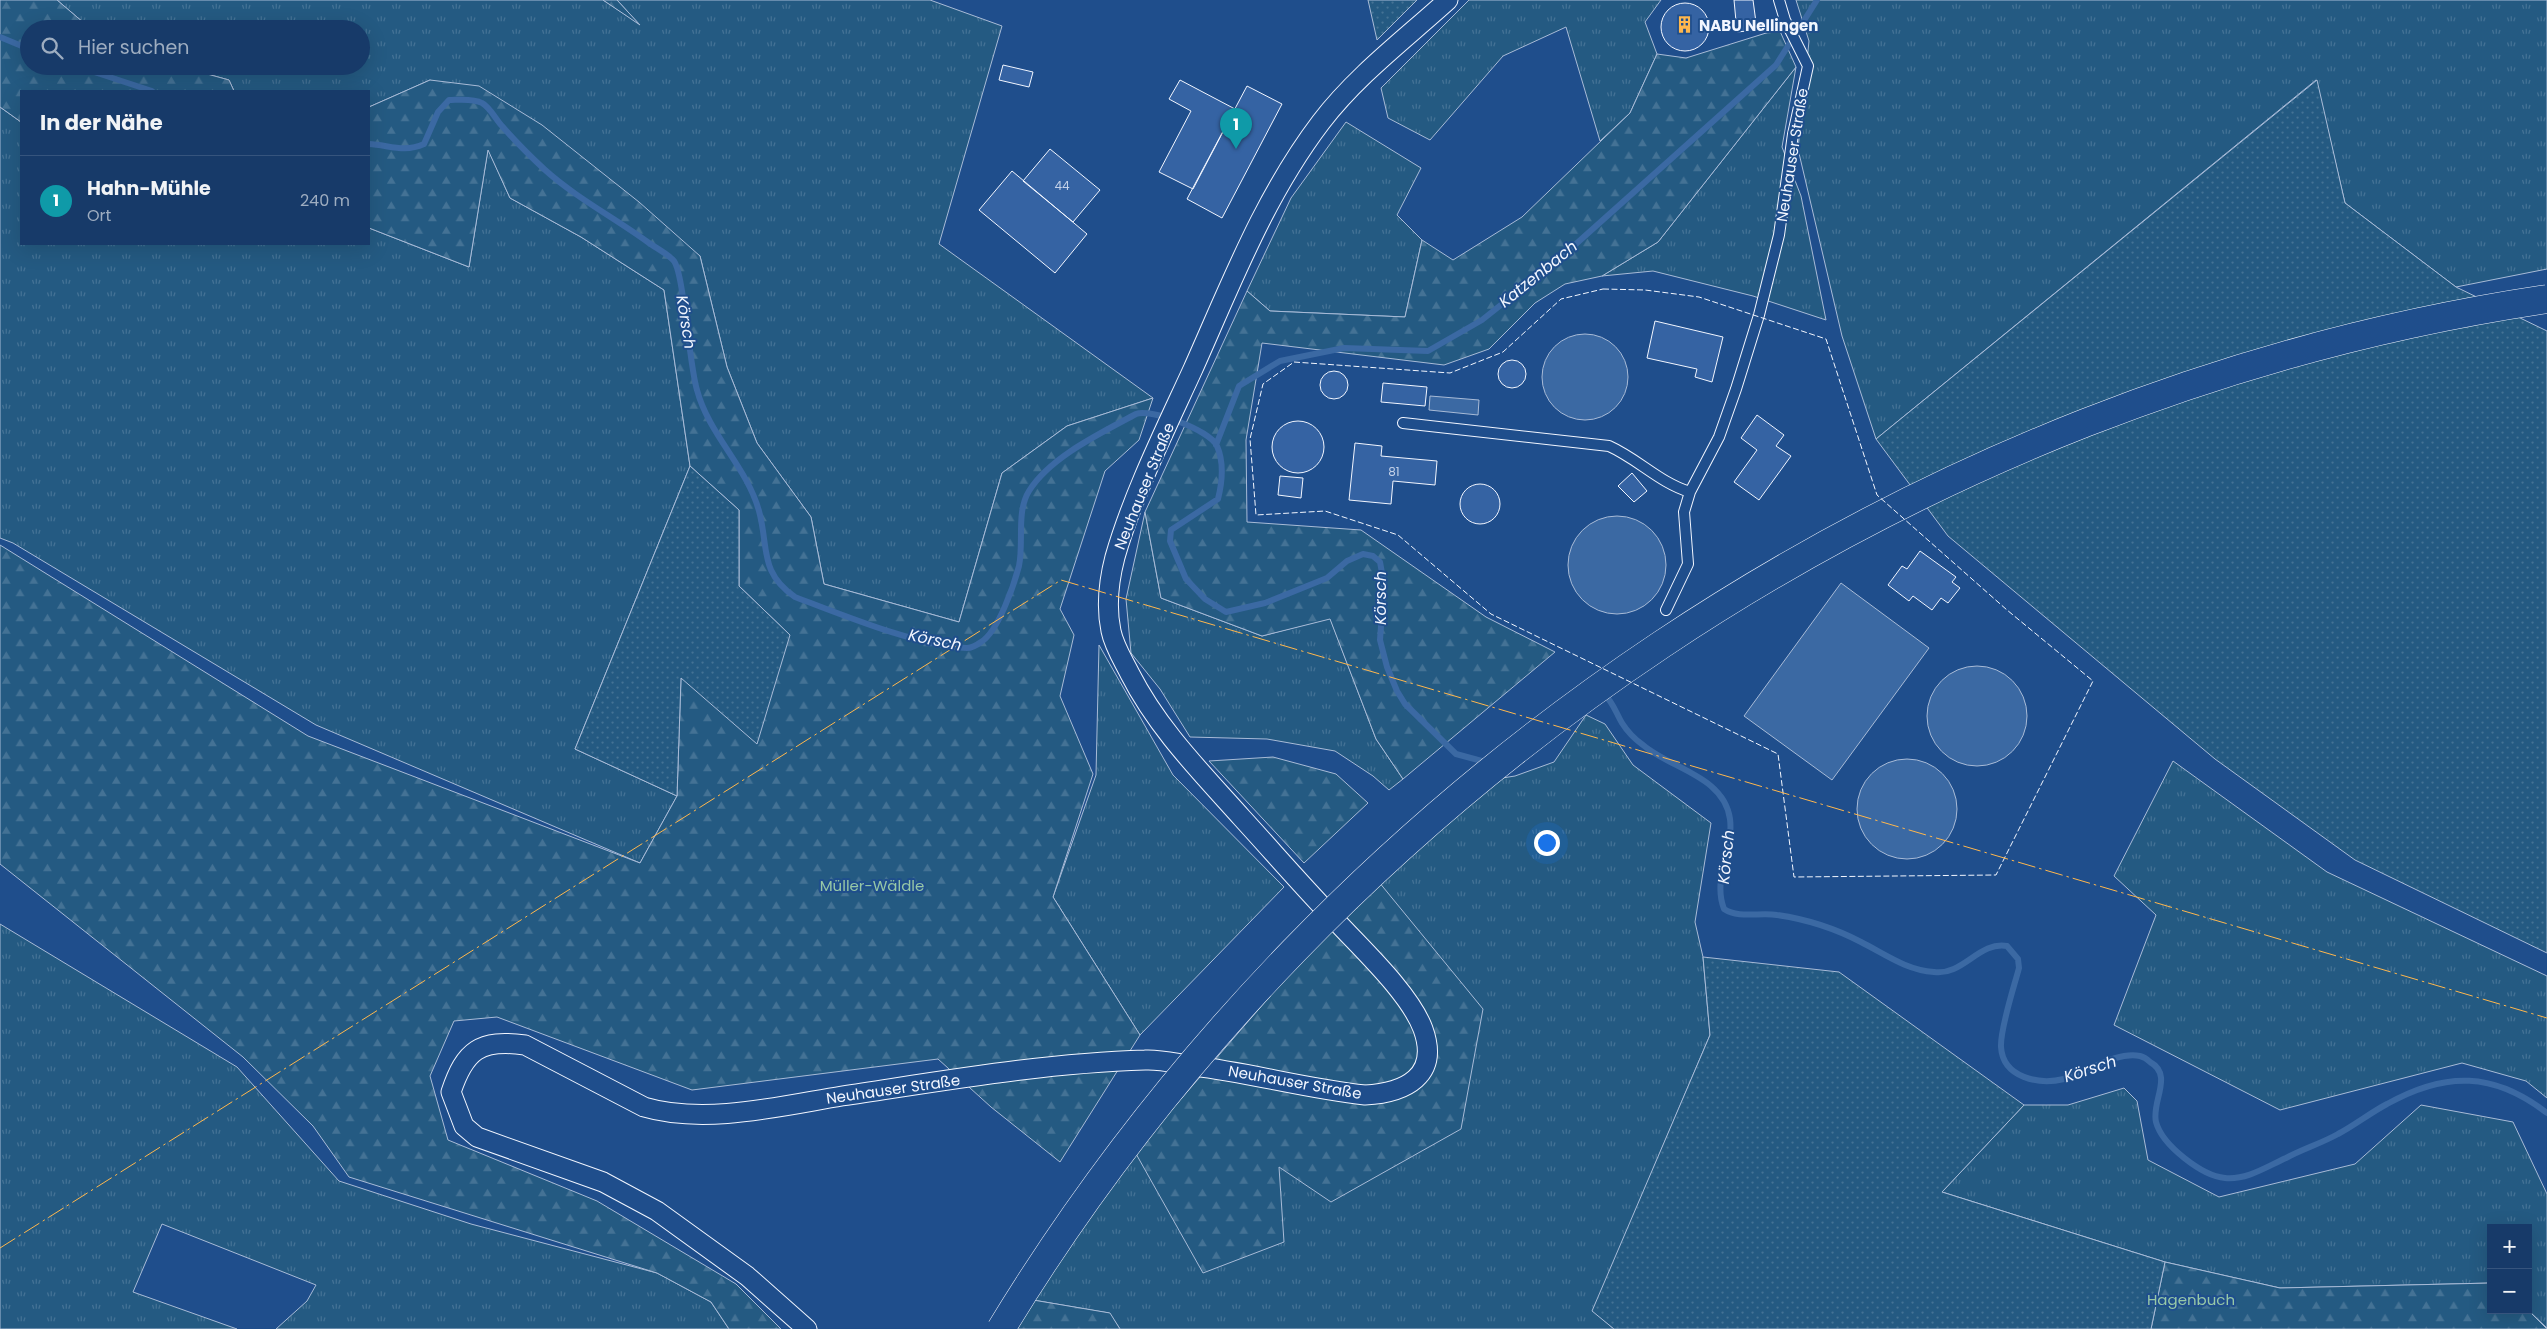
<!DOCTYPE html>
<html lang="de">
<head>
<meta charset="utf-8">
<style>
  :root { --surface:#173a69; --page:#20416f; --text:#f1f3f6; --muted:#9eadc0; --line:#36547d; --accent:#8abfa5 }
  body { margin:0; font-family:Poppins,sans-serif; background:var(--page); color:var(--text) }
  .controls { position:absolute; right:15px; bottom:15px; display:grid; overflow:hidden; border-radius:0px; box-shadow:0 5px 20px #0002 }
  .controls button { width:45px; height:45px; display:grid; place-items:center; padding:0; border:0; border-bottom:1px solid var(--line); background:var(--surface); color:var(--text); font:25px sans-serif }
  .you { position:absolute; left:1546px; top:842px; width:18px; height:18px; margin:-12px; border:4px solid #fff; border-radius:50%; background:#1a73e8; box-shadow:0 0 0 8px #1a73e833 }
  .badge { display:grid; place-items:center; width:32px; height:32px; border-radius:50%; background:var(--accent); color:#fff; font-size:16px; font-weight:700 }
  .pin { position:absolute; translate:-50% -41px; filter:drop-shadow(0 1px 2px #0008) }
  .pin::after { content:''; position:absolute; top:26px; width:18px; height:15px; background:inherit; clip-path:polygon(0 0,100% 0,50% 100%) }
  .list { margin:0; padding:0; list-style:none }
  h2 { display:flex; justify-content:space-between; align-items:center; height:65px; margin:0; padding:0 20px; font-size:21px }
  h2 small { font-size:16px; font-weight:400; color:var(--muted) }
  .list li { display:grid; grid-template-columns:32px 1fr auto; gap:15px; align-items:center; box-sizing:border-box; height:90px; padding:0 20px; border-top:1px solid var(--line) }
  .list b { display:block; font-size:19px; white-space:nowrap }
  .list p { margin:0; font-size:16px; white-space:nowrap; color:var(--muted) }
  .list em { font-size:16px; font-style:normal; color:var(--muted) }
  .icon { flex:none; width:28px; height:28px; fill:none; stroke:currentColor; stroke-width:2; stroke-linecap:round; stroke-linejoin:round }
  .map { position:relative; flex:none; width:2547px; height:1329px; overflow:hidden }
  .search { position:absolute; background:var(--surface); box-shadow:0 5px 20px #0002; left:20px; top:20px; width:350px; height:55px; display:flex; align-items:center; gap:12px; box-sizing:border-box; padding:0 18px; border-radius:28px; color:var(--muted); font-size:19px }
  .panel { position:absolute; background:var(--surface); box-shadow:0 5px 20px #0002; left:20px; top:90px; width:350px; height:155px; border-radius:0px }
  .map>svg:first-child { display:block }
  .grass { fill:url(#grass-tufts); stroke:#a8bbd7 }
  .forest { fill:url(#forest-firs); stroke:#a8bbd7 }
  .garden { fill:url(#garden-dots); stroke:#a8bbd7 }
  .water { fill:#3b69a3; stroke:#a8bbd7 }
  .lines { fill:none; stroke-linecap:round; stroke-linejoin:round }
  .stream { stroke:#3b69a3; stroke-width:6 }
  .building { fill:#3563a3; stroke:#f2f6ff }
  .service-casing { stroke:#f2f6ff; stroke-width:12 }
  .minor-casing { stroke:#f2f6ff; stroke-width:21 }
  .service { stroke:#1f4e8c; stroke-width:10 }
  .minor { stroke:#1f4e8c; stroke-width:19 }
  .secondary-bridge-casing { stroke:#f2f6ff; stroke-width:29; stroke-linecap:butt }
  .secondary-bridge { stroke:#1f4e8c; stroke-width:28 }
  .fence { stroke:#f2f6ff; stroke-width:1; stroke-dasharray:6 2.5; stroke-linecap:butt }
  .power { stroke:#ffb74d; stroke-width:1; stroke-dasharray:18 4 2.5 4; stroke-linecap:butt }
  .labels { text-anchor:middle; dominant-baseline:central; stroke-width:4; stroke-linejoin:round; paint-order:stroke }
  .number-label { font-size:12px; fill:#c3d1e8 }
  .poi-label { font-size:15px; font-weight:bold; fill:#f2f6ff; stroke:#1f4e8c; text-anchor:start }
  .street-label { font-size:15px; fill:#f2f6ff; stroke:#1f4e8c }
  .park-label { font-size:15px; fill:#97c8a6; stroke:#1f4e8c }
  .water-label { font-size:16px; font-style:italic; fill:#f2f6ff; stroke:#1f4e8c }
</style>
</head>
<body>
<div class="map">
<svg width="2547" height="1329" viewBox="0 0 2547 1329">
  <defs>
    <pattern id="grass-tufts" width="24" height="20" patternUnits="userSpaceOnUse" patternTransform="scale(1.25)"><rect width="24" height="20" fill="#245a82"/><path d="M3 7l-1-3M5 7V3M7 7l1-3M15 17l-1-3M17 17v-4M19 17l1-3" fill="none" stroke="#447295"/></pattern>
    <pattern id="forest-firs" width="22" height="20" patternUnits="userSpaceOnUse" patternTransform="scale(1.25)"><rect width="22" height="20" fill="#245a82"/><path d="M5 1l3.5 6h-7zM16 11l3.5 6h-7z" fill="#447295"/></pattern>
    <pattern id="garden-dots" width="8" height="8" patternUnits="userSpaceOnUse" patternTransform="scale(1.25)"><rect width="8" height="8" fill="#245a82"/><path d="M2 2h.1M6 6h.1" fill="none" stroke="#447295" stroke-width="1.8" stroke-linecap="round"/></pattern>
  </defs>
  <rect width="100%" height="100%" fill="#1f4e8c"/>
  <!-- grass -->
  <path class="grass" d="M57,0H603L638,23L617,0H930L1002,26L939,244L1153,398L1067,426L1002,473L959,622L824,584L811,517L757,443L727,367L700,256L430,80L369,107V91H234L229,80L178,66H361V29H91Z
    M1469,0H1661L1645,22L1657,54L1630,113L1600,141L1566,27L1503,56L1430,140L1388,118L1381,88Z
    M1796,0H2547V269L2456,287L2345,203L2316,80L1876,439L1842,336L1798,149L1809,41Z
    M1796,67L1782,147L1801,196L1826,320L1753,296L1653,271L1602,276L1658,242Z
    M0,107L21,122V244H369V228L469,267L488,149L510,198L581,237L664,290L690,466L575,749L677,796L640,863L316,725L13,543L0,538Z
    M1346,122L1421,168L1397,215L1422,240L1405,317L1270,311L1247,291L1291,198Z
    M1145,512L1161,598L1262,636L1330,618L1376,739L1403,779L1389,790L1373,776L1335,751L1267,739L1190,737L1160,689L1131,653L1126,599Z
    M1099,645L1173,775L1284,887L1140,1035L1053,897L1096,775Z
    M1586,715L1605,724L1633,765L1711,823L1695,922L1703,957L1710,1035L1593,1311L1614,1329H1120L1109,1313L1033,1300L1135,1152L1279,1167L1374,876L1477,782L1515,776L1554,762Z
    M2173,761L2327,872L2547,976V1098L2526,1081L2462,1063L2280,1110L2114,1025L2156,915L2114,876Z
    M0,924L237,1067L339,1181L471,1224L657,1273L711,1302L729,1329H276L307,1301L316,1285L162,1224L133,1292L237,1329H0Z
    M2124,1088L2137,1101L2148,1160L2219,1197L2355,1164L2421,1105L2513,1122L2547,1194V1328L2528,1310V1228H2491V1283L2280,1288L2165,1262L1942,1192L2024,1105H2068Z"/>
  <!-- forest -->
  <path class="forest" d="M0,0H57L91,29H29V66H178L229,80L234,91H21V122L0,107Z
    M603,0H617L640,25Z
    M1779,29L1796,67L1658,242L1602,276L1565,284L1535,303L1489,349L1444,365L1262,343L1246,440L1247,522L1361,530L1486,617L1555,652L1403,779L1376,739L1330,619L1262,636L1161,598L1145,512L1247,291L1270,311L1405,317L1422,240L1453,260L1522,217L1630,113L1657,54L1686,58Z
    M430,80L479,86L542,125L639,202L700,256L727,367L757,443L811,517L824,584L959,622L1002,473L1067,426L1153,398L1139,440L1105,471L1060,609L1074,635L1060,696L1093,774L1053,897L1140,1035L1060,1162L991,1107L938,1059L692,1090L497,1017L454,1021L430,1076L448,1140L597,1201L736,1284L781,1329H729L711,1302L657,1273L349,1177L313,1126L243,1057L0,864V545L308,736L640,863L677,796L681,677L790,635L739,586V510L690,466L664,290L581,237L510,198L488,150L469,267L369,228V107Z
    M1273,757L1336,774L1368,803L1304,863L1209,761Z
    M1374,876L1483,1009L1461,1129L1331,1202L1279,1167L1284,1242L1203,1273L1135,1152Z
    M2165,1262L2280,1288L2491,1283V1310H2528L2547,1329H2151Z
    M1033,1300L1110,1313L1120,1329H1017Z"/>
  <!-- garden -->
  <path class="garden" d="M1368,0H1417L1377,40Z
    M2317,80L2345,203L2456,287L2547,331V953L2355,860L2215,759L1948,536L1876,439Z
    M690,466L739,510V586L790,635L757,744L681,678L677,796L575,749Z
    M1703,957L1839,972L2024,1105L1942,1192L2165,1262L2151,1329H1614L1592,1311L1710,1035Z"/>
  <!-- water -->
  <path class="water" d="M1542 377a43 43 0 1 1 86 0a43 43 0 1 1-86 0Z
    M1430,396L1479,400L1478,415L1429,410Z
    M1568 565a49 49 0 1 1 98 0a49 49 0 1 1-98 0Z
    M1841,583L1929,648L1832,780L1744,716Z
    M1927 716a50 50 0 1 1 100 0a50 50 0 1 1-100 0Z
    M1857 809a50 50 0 1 1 100 0a50 50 0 1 1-100 0Z"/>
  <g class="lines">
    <!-- stream -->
    <path class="stream" d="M0,37L29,49
      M76,66L152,91
      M369,144C389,145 404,153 424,144L438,112L449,100C458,100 473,98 482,103C490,107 496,120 502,126C515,141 529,155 544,169C576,198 615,218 649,243C656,248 668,254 674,261C684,275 689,364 697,390C709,435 747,467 759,511C769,548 759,572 795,597C843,615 917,646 967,648C971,648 977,645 981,642C998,632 1014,585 1019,566C1024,542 1016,512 1029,491C1050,457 1101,433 1136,414C1150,408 1210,430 1217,446C1224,462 1222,483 1218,499L1171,530L1170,541L1186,579L1205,599L1226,612L1265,603L1327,578L1347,561L1363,554L1373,556L1380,562L1384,584L1380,640L1387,667L1397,691L1405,704L1456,754L1489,763
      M1216,445L1239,386L1280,361L1344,348L1428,351L1482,320L1567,252L1776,65L1817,0
      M1604,694C1613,702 1616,713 1622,723C1627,731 1636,740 1643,745C1671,769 1724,776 1730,819C1734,850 1712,878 1724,909C1739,919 1760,912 1777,915C1805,919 1836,929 1861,942C1885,954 1906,970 1934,972C1963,976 1979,941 2007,946L2018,959L2019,968C2014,987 2000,1029 2001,1047C2003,1078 2039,1085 2064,1079C2087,1073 2115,1051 2140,1056C2144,1057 2148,1060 2150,1062C2174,1075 2151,1102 2156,1122C2162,1145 2202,1176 2225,1178C2247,1180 2266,1167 2286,1158C2303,1149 2322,1143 2338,1134C2355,1125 2370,1113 2387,1104C2446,1071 2494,1072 2547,1113"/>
  </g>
  <!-- building -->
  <path class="building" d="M1734,0H1753L1757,30L1737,32Z
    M1661 27a24 24 0 1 1 48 0a24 24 0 1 1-48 0Z
    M1003,65L1033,72L1029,87L999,80Z
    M1180,80L1235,109L1193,189L1159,172L1191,111L1169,99Z
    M1247,86L1282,104L1222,218L1187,199Z
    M1050,149L1100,190L1073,222L1023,181Z
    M1012,171L1087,234L1055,273L979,210Z
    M1655,321L1723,337L1712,382L1695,377L1697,369L1647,358Z
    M1498 374a14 14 0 1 1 28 0a14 14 0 1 1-28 0Z
    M1320 385a14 14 0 1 1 28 0a14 14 0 1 1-28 0Z
    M1383,383L1427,387L1425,406L1381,402Z
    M1757,415L1784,435L1776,446L1791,456L1759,500L1734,482L1757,450L1741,438Z
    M1272 447a26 26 0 1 1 52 0a26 26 0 1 1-52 0Z
    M1355,443L1382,446L1381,456L1437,461L1435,485L1393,481L1391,504L1349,500Z
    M1632,473L1647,491L1634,502L1618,486Z
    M1280,476L1303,478L1301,498L1278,495Z
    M1460 504a20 20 0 1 1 40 0a20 20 0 1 1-40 0Z
    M1920,551L1956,577L1952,582L1960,588L1948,603L1941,598L1932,610L1913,596L1909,601L1888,585L1902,566L1907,569Z"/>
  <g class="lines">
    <defs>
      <path id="service" d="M1403,423L1609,446C1638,459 1660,483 1690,492
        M1666,610L1688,564L1684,512L1690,492L1719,437L1736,389L1759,315L1779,235L1793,134L1808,66L1785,20L1779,0"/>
      <path id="minor" d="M807,1329L747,1276L657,1211L603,1182L477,1137L464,1126L451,1092C465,1050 480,1039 525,1045L644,1107C705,1125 781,1106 842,1096C943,1081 1044,1063 1145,1060C1161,1059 1178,1064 1194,1066C1251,1073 1308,1089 1365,1095C1405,1093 1440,1076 1423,1029C1410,994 1364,951 1338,923C1305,889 1274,853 1242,818C1201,772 1158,729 1130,674C1123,660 1114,646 1111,631C1106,607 1109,580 1115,557C1133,494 1166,428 1193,369C1231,284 1264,197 1321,122C1356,76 1405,39 1448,0"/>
    </defs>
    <!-- service casing -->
    <use href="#service" class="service-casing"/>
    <!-- minor casing -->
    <use href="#minor" class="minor-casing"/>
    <!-- service -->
    <use href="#service" class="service"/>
    <!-- minor -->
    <use href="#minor" class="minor"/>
    <defs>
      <path id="secondary-bridge" d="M1001,1329C1333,783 1915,393 2547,299"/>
    </defs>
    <!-- secondary-bridge casing -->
    <use href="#secondary-bridge" class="secondary-bridge-casing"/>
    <!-- secondary-bridge -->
    <use href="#secondary-bridge" class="secondary-bridge"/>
    <!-- fence -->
    <path class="fence" d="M1603,289L1645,290L1699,297L1826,339L1877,495L2007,610L2093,681L1996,875L1794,877L1778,754L1491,614L1398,535L1325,511L1256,515L1250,439L1263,384L1294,362L1450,373L1503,352L1561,299Z"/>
    <!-- power -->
    <path class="power" d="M0,1248L1061,580L2547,1018"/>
  </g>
  <!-- icons -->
  <defs>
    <symbol id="building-bare" viewBox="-9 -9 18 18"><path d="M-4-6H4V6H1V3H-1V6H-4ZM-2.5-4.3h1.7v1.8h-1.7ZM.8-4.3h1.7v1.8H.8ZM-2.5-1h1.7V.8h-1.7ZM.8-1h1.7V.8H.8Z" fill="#ffb74d" stroke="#1f4e8c" stroke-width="2.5" paint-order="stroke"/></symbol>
  </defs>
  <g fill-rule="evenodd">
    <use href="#building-bare" x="1672" y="12" width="25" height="25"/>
  </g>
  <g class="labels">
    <!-- number labels -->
    <g class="number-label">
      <text x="1062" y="185">44</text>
      <text x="1394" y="471">81</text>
    </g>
    <!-- poi labels -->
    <g class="poi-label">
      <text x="1699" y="25">NABU Nellingen</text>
    </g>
    <!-- street labels -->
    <g class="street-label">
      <text transform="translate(1792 155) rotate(-81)">Neuhauser Straße</text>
      <text transform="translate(1144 486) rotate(-68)">Neuhauser Straße</text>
      <text transform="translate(1295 1082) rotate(10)">Neuhauser Straße</text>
      <text transform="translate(893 1089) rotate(-8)">Neuhauser Straße</text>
    </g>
    <!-- park labels -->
    <g class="park-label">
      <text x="872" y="885">Müller-Wäldle</text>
      <text x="2191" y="1299">Hagenbuch</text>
    </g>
    <!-- water labels -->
    <g class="water-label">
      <text transform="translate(1538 274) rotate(-39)">Katzenbach</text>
      <text transform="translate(686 322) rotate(81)">Körsch</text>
      <text transform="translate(1380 598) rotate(-90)">Körsch</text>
      <text transform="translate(935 640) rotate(12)">Körsch</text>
      <text transform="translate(1726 857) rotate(-84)">Körsch</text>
      <text transform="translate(2090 1069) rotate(-18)">Körsch</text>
    </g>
  </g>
</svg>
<div class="controls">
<button>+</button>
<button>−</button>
</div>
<div class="you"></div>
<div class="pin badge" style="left:1236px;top:149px;background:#0f9aa8">1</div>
<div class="search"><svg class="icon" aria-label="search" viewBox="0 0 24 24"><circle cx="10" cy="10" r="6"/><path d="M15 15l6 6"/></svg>Hier suchen</div>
<section class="panel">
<h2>In der Nähe<small></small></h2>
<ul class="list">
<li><span class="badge" style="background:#0f9aa8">1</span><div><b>Hahn-Mühle</b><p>Ort</p></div><em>240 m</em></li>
</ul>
</section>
</div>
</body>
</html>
